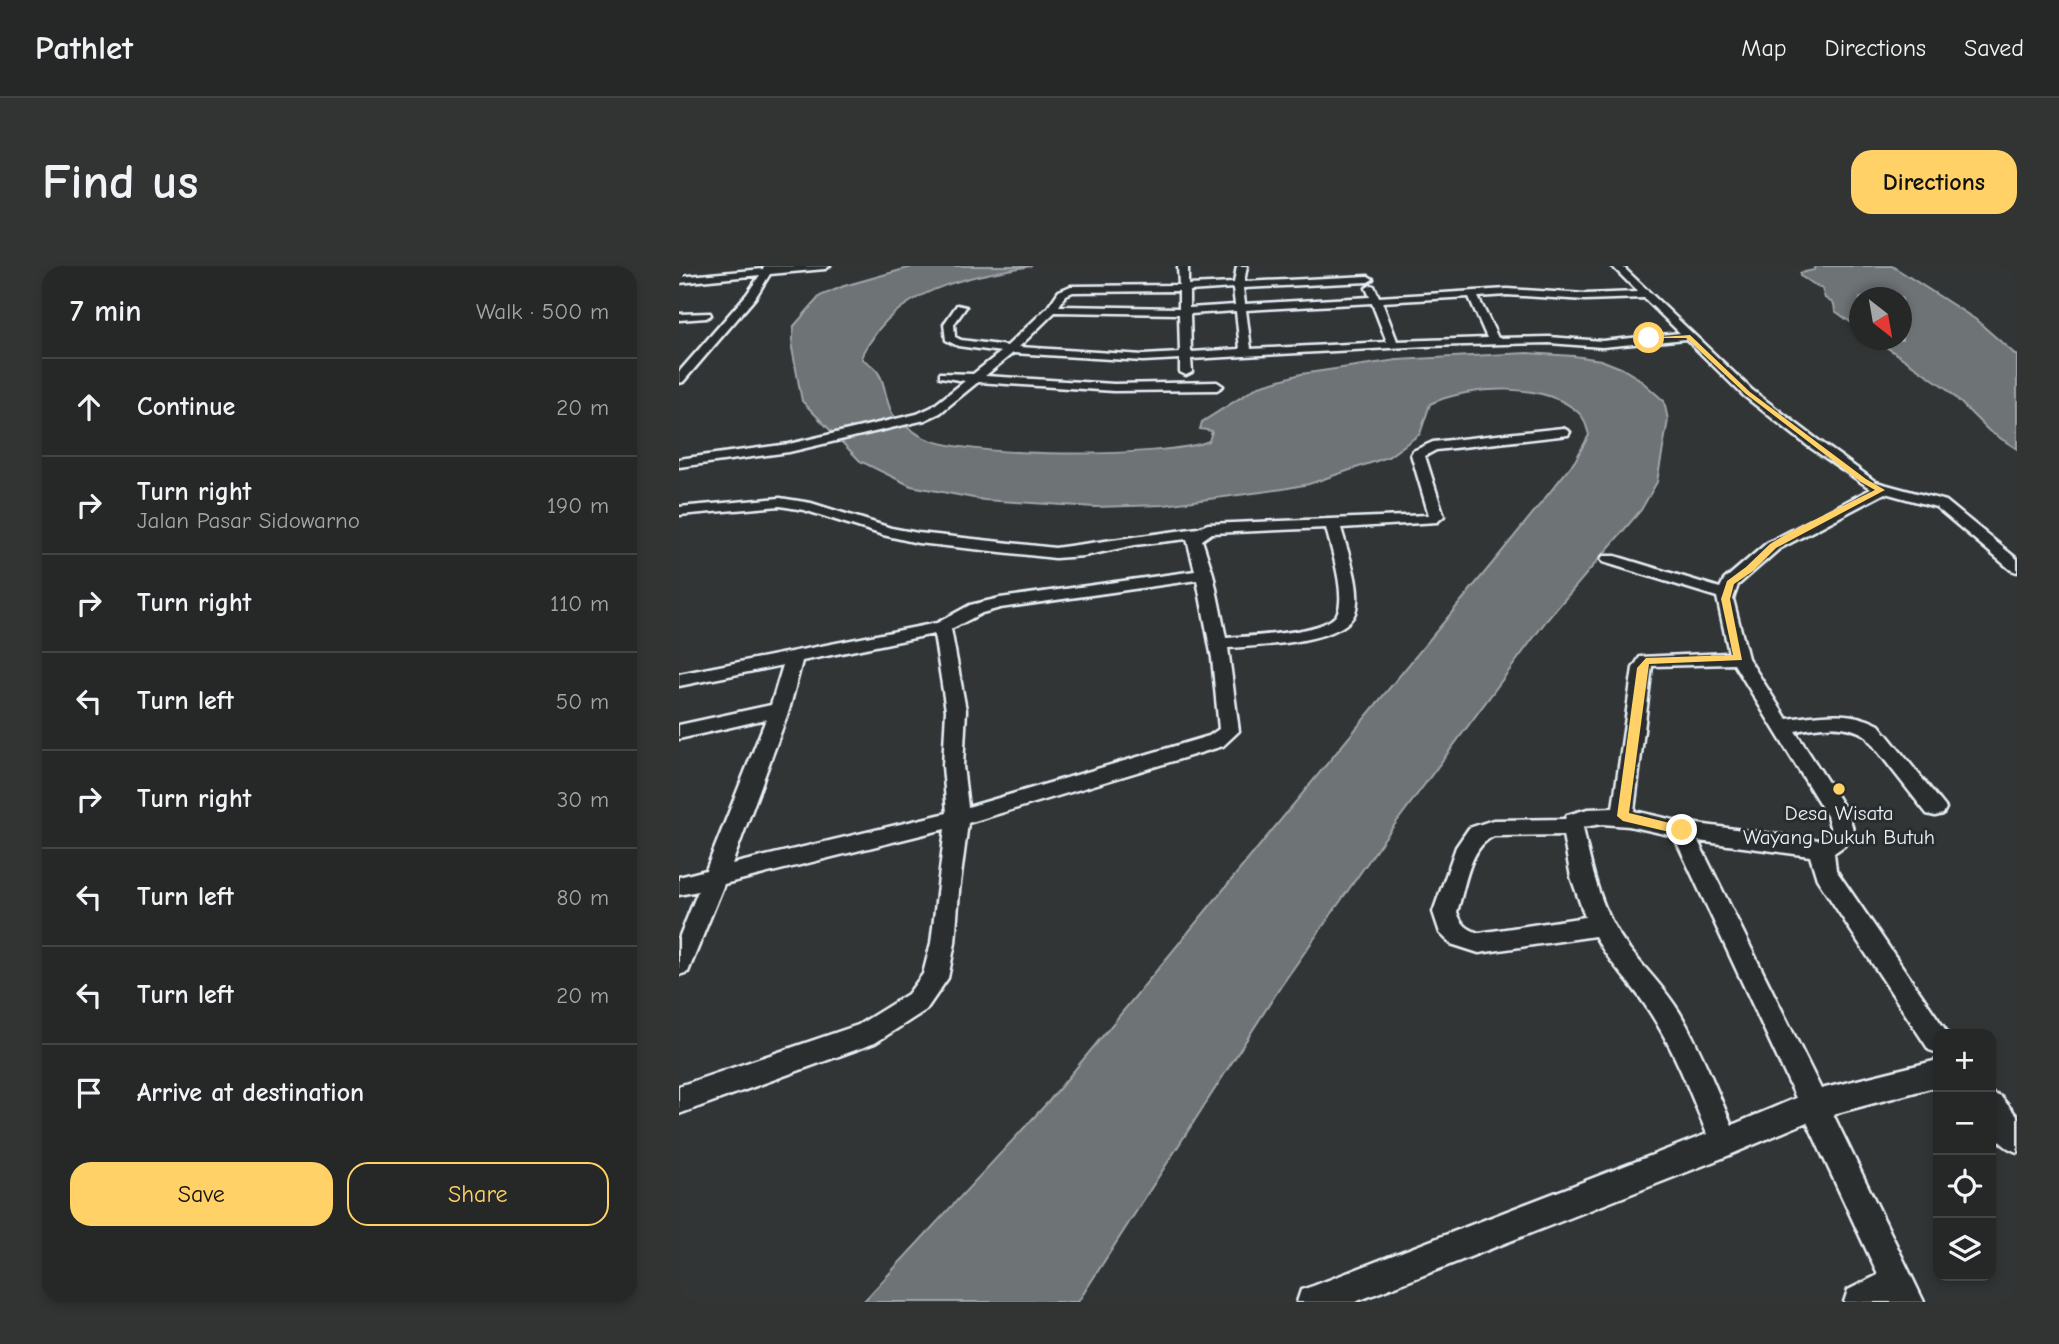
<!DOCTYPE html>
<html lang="en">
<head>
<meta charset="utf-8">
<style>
  :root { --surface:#262828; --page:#323434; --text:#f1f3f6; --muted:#a4a6a8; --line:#424445; --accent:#ffd166 }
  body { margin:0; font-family:"Comic Neue",sans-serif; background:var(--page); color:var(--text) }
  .controls { position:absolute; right:21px; bottom:21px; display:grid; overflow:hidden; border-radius:14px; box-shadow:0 4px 10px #0003 }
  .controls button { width:63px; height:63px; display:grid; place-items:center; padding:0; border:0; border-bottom:2px solid var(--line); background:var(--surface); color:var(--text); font:35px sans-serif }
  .compass { position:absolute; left:1170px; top:21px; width:63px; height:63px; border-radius:50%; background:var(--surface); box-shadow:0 4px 10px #0003; rotate:149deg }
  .stop { position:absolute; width:21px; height:21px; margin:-16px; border:5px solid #ffd166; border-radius:50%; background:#fff }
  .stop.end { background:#ffd166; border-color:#fff; box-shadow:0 2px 7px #0008 }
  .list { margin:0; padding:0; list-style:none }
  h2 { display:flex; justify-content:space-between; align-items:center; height:91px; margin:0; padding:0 28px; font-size:30px }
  h2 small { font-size:23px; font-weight:400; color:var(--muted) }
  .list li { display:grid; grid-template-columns:46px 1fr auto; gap:21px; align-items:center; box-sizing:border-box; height:98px; padding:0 28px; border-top:2px solid var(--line) }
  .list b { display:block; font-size:26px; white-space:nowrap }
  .list p { margin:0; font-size:23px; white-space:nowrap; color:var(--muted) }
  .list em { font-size:23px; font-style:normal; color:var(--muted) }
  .actions { display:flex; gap:14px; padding:21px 28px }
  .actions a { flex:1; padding:16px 0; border:2px solid var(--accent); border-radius:21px; text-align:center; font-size:24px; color:var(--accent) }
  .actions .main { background:var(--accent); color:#111 }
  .icon { flex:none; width:38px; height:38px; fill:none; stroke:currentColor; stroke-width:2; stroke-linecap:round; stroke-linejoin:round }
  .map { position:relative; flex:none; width:1338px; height:1036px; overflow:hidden; border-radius:21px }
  header { display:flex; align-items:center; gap:42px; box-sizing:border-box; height:98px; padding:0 35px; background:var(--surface); border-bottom:2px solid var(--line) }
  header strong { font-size:33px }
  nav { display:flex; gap:38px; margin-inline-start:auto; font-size:24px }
  .intro { display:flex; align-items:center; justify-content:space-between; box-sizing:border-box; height:168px; padding:0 42px }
  h1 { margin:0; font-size:49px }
  .button { padding:18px 32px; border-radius:21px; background:var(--accent); color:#111; font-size:24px; font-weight:700 }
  main { display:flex; gap:42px; padding:0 42px }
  aside { flex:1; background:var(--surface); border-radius:21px; box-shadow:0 4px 10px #0003 }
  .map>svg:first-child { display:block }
  .water { fill:#6e7376; stroke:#9fa5aa; stroke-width:2 }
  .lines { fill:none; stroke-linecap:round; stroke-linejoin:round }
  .street-casing { stroke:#e8f1f8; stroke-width:5 }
  .street { fill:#2a2d2e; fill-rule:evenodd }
  .route { fill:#ffd166 }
  .poi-dot { fill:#ffd166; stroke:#2a2d2e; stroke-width:2.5 }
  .labels { text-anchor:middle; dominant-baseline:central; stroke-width:6; stroke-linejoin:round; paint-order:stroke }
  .poi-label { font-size:21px; fill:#e8f1f8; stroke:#2a2d2e }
</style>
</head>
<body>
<header>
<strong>Pathlet</strong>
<nav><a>Map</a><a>Directions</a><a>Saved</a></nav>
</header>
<div class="intro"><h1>Find us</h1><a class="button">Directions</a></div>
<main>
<aside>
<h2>7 min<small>Walk · 500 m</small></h2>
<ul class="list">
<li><svg class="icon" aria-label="ahead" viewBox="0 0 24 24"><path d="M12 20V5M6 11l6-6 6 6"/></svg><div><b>Continue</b></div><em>20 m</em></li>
<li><svg class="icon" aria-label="right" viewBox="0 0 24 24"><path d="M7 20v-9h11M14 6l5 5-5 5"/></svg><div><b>Turn right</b><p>Jalan Pasar Sidowarno</p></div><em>190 m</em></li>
<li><svg class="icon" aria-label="right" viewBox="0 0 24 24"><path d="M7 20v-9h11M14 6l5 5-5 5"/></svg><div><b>Turn right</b></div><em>110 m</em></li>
<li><svg class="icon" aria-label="left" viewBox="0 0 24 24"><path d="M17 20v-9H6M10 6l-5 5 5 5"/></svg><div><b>Turn left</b></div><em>50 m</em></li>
<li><svg class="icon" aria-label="right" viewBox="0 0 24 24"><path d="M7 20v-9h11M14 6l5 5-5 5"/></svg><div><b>Turn right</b></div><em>30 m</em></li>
<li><svg class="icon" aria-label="left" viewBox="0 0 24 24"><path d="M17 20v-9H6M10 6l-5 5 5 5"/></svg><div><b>Turn left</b></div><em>80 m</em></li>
<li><svg class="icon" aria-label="left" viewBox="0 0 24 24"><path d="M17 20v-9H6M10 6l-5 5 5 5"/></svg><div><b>Turn left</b></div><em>20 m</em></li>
<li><svg class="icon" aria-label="arrive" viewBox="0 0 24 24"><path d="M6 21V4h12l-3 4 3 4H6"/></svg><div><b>Arrive at destination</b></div></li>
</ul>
<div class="actions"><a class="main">Save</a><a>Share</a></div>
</aside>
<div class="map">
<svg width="1338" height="1036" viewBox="0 0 1338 1036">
  <rect width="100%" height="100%" fill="#323536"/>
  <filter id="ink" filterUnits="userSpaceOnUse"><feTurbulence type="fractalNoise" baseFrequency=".0143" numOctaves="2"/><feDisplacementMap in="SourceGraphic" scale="14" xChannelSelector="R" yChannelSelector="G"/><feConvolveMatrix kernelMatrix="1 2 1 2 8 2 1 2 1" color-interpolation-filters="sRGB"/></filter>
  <g filter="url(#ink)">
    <!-- water -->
    <path class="water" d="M236,0H353C298,8 227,21 195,70C190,79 183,83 183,93C210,108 202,124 213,147C217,155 234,165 242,170C280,193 489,192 530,175L533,165L521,163L523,156L580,120L622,108L718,94L848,87L895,90L922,94L942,102L959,112L985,135L989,154L978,216L962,244L867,355L705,573L602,720L399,1036H184L370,835L821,288L896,195L910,169C908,162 906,154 902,149C870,115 790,119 751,138L741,168L709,191L630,218L604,223L485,239L416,241L305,234L232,220L181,195L123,135L113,82L115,60L141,30L165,20Z
      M1136,0H1213L1296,53L1338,90V183L1310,165L1267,122L1197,74H1223V32H1181L1180,62L1156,45L1155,38L1146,32L1143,23L1121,10V7L1135,4Z"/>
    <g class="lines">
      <defs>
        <path id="street" d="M85,0H151L146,3L91,8L76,32L4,116L0,117V106L68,28L81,9L0,17V11L84,3Z
          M499,0H509V19L555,17L558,0H568L565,16L689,10L694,13L689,16L564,22L566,38L691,31L687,22L692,19L695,20L700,31L828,23L906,28L959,26L933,0H943L1073,124L1139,174L1197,216L1267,235L1338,293V306L1332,304L1257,241L1206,227L1100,283L1059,319L1054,333L1069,392L1108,453C1141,449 1170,443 1200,459L1267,542L1264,548L1256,550L1248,548L1186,469C1164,456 1141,461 1116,465L1170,549L1174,564L1165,580L1155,587L1157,604L1268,766L1269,768H1259V787L1250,784L1138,613L1131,590L1019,575L1142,823L1259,794V820L1154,848L1245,1036H1165L1169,1024L1199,1009L1128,856L1046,891L676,1036H618L622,1024L634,1020L1028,868C1011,826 995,783 970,745C954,718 930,698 916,670L800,687L772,678L761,667L754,646L777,581L790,562L814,554L886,553L888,549L909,543L934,542L954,402L961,391L1050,387L1038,331L924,296L922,293L924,290H936L1041,322L1045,314L1088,277L1192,223L1129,180L1065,130L1007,73L923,81L870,77L747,80L512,93L513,106L507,109L501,106V93L464,95L334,87L306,110L435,118L538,116L544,120L538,124L435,125L299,116L261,147L246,154L110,186L0,201V193L110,178L238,148L253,141L286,115L261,111V107L294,108L322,86L279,80L267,74L265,58L278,39L287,41L275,58L276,71L282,74L328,80L369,41L380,25L392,20L500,19ZM554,22L556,39L510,42V25ZM500,25V42L380,40L387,29L394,26ZM828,29L906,34L965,32L1001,67L923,75L870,71L819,72L799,31ZM790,31L808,72L718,75L703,36ZM693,37L708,76L572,83L567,44ZM557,45L561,83L512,86L511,48ZM376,46L500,48L501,87L464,89L340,81ZM1055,398L1148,550L1152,564L1140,574L1003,556L955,545L973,400ZM923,558L950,560L995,570L1117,832L1053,859C1036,821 1022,783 1001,747C986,722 966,703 948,680C922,646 912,603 904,561ZM884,569L892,611L906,651L800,667C788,663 782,658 778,646C786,622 790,580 815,570Z
          M31,47L32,49L27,52L0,54V48Z
          M884,162L891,166L889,169L757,184L746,190L765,250L758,256L662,262C668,285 684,322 676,347C665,377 577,380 549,382L560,465L544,480L289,557L280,625L276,677L269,712L247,744L196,777L0,848V820L179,759L229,728L244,708L252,677L266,563L45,618L9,706L0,709V672L19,625L0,629V611L27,604L87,453L0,473V459L92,439L104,399L0,420V408L258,357L291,339L321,332L516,305L508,273L456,279L405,290L376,292L239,277L204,269L125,244L101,240L0,249V241L101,232L132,237L212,262L239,267L376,282L519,262L529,258L750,249L732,188L734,185L754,176ZM647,262C652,282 668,330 658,348C646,368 569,370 547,372L534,308L523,274L533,267ZM518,314L533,392L540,463L530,470L289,541L284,500L287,444L272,363L303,347L321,342ZM255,368L267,444L264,500L268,547L53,598L110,444L123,395Z
          M1312,827L1322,831L1338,850V886C1309,875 1311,854 1312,827Z"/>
      </defs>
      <!-- street casing -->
      <use href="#street" class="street-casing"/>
      <!-- street -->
      <use href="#street" class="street"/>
    </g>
  </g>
  <!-- route -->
  <path class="route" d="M1011,69L1071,126L1187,213L1206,224L1097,282L1074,305L1055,318L1051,333L1063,394L970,398L950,547L1007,561V568L1003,569L944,555L938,550L958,402L967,392L1054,389L1042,333L1048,315L1067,301L1091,278L1111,266L1196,224L1182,216L1067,128L1007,72H967Z"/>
  <!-- markers -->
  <circle class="poi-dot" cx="1160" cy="523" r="7"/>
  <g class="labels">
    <!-- poi labels -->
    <g class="poi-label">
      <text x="1160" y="547">Desa Wisata<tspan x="1160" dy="24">Wayang Dukuh Butuh</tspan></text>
    </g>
  </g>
</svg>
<div class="controls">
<button>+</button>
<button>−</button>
<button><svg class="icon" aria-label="locate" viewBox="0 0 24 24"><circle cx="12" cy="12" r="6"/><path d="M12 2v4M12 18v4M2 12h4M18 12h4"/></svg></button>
<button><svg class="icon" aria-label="layers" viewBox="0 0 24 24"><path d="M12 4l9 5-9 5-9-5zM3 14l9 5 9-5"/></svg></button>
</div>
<svg class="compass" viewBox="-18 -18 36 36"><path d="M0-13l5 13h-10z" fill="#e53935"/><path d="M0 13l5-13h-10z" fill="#a4a6a8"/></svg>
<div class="stop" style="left:970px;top:72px"></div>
<div class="stop end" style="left:1003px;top:564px"></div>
</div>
</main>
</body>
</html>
